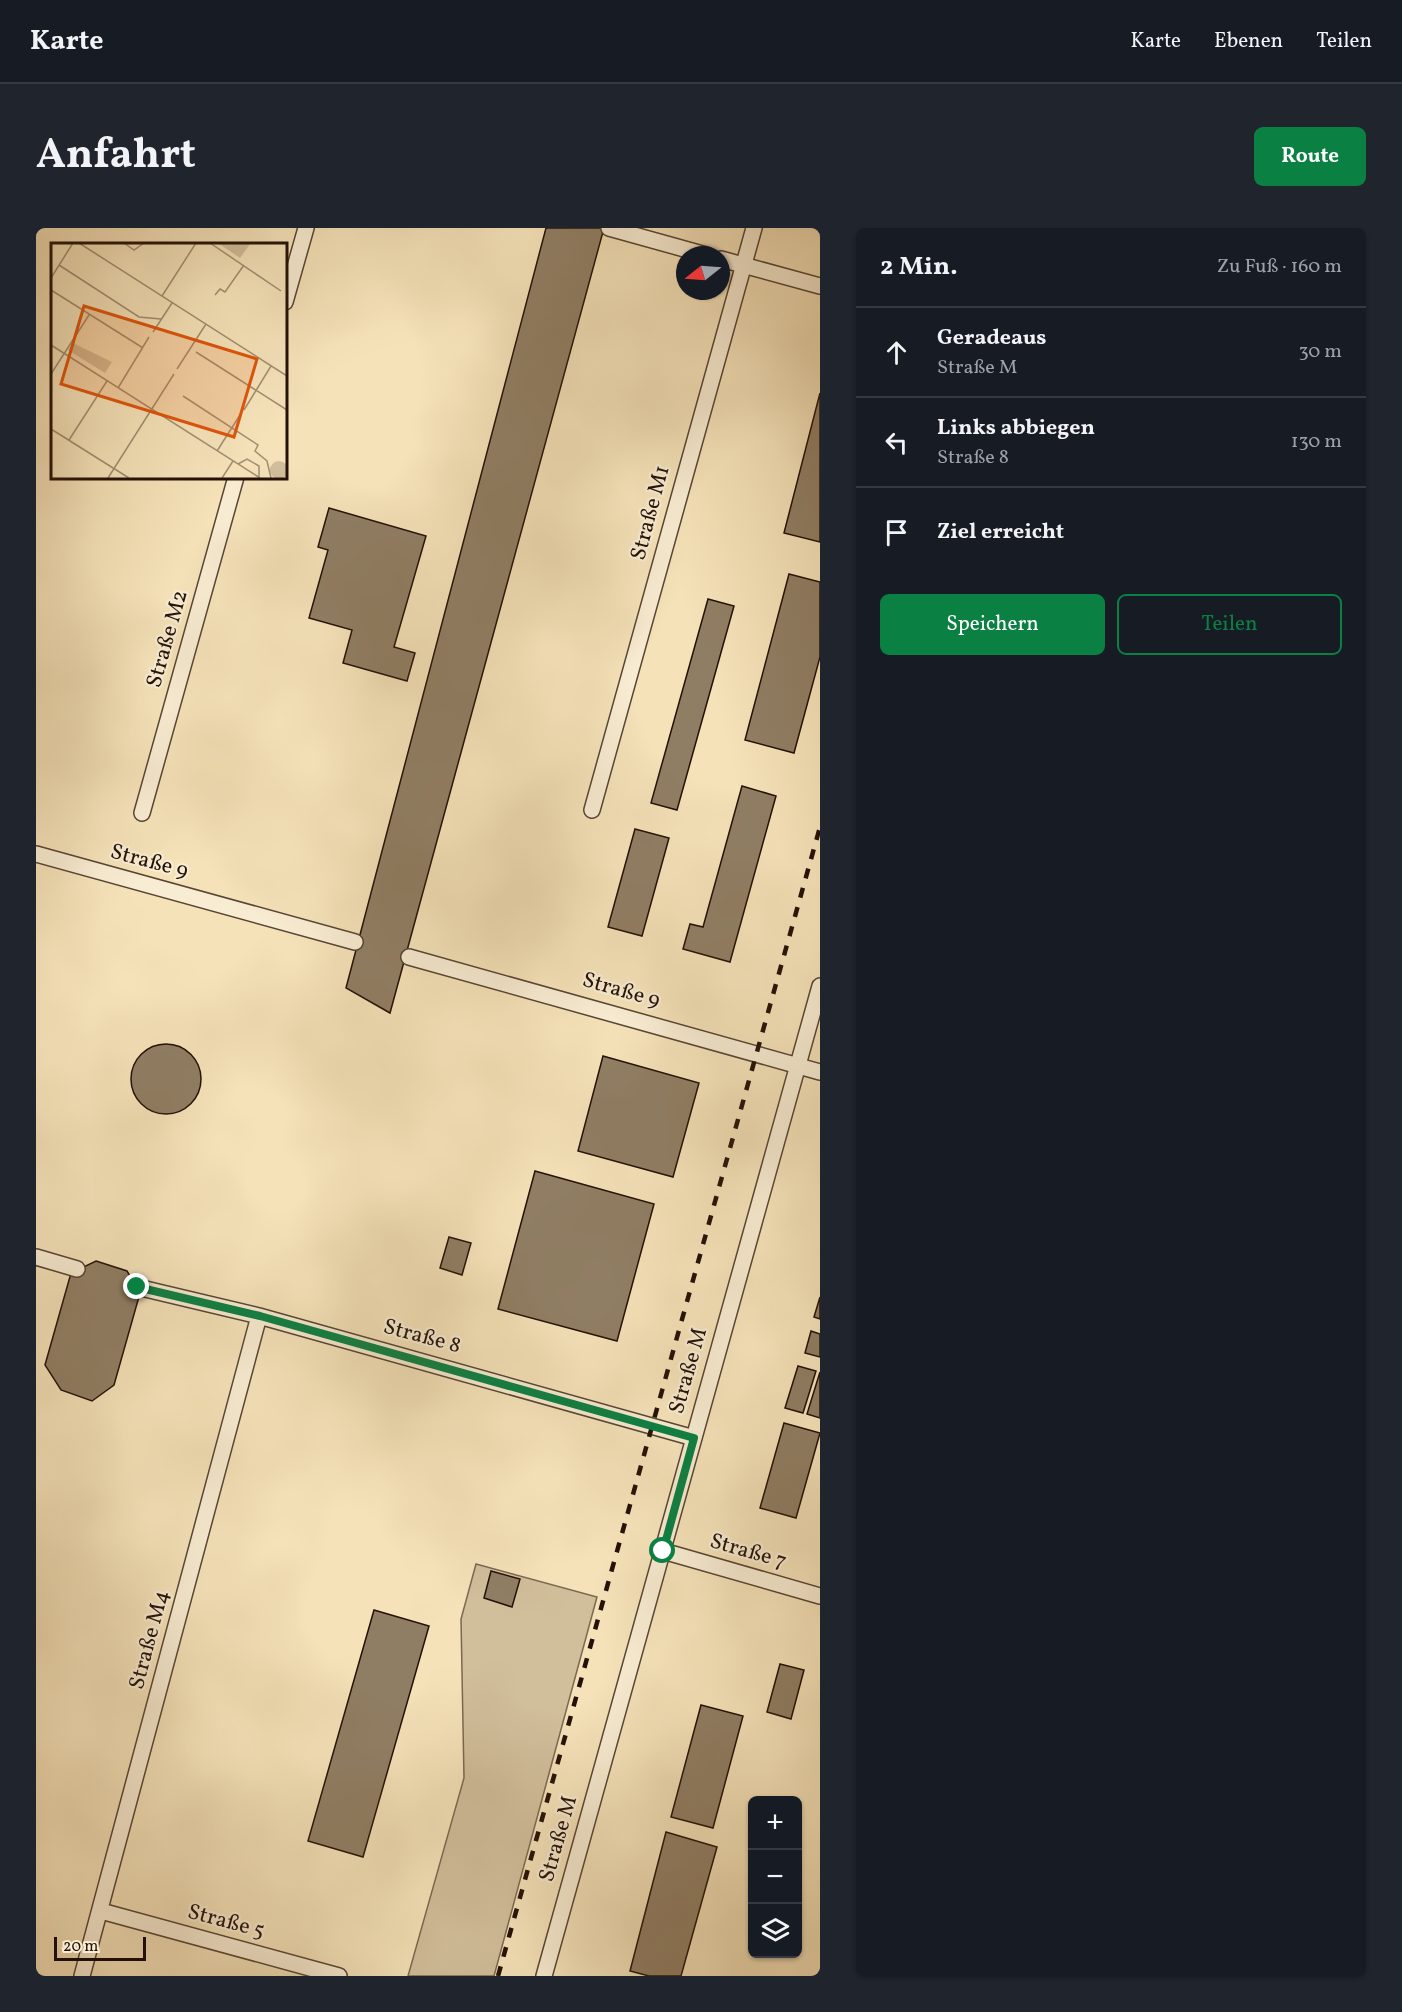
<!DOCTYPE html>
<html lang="de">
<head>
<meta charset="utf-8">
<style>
  :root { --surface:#171b24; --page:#20242c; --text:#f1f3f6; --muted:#9ea1a6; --line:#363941; --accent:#0b8043 }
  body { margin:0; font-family:Vollkorn,serif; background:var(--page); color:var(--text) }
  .controls { position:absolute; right:18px; bottom:18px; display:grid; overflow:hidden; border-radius:9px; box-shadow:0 2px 4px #0004 }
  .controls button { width:54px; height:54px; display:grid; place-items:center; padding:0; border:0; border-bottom:2px solid var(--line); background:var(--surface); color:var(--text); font:30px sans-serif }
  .compass { position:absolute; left:640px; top:18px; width:54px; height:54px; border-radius:50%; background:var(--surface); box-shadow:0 2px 4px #0004; rotate:253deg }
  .scale { position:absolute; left:18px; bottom:15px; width:92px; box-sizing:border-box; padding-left:6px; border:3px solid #231107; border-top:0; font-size:16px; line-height:21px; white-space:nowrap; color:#231107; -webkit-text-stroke:4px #f8ecd2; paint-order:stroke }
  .stop { position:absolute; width:18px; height:18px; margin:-14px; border:4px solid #0b8043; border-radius:50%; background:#fff }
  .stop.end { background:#0b8043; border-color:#fff; box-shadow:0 2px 6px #0008 }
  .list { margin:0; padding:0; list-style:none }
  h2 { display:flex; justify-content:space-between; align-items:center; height:78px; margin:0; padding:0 24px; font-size:26px }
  h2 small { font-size:20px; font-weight:400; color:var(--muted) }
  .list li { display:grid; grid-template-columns:39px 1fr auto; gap:18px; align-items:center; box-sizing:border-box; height:90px; padding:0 24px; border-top:2px solid var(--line) }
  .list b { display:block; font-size:22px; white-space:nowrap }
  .list p { margin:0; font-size:20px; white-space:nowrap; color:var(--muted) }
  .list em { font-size:20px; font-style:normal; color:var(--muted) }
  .actions { display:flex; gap:12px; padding:18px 24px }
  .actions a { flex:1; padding:14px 0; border:2px solid var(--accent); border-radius:9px; text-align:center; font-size:21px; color:var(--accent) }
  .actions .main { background:var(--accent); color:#fff }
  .icon { flex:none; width:33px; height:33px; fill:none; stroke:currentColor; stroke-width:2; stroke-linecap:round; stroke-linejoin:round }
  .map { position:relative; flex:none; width:784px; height:1748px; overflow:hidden; border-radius:9px }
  header { display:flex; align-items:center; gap:36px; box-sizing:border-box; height:84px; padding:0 30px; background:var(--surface); border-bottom:2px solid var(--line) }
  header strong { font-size:28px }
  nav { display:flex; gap:33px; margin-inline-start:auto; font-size:21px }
  .intro { display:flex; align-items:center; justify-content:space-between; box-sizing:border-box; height:144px; padding:0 36px }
  h1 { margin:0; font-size:42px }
  .button { padding:15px 27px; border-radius:9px; background:var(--accent); color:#fff; font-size:21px; font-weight:700 }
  main { display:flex; gap:36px; padding:0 36px }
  aside { flex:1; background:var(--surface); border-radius:9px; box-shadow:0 2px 4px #0004 }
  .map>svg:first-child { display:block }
  .green { fill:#d1be9b; stroke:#7a6851; stroke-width:1.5 }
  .building { fill:#907e64; stroke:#231107; stroke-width:1.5 }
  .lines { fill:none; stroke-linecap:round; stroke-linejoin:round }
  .lane-casing { stroke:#584534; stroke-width:18 }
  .lane { stroke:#f8ecd2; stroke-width:15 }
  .rail { stroke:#231107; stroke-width:4.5; stroke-dasharray:10 10; stroke-linecap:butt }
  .route { stroke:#0b8043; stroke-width:8 }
  .labels { text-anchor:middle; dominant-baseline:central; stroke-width:4.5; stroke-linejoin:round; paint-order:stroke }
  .street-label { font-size:22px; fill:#231107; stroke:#f8ecd2 }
  .inset-road { fill:none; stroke:#a18e72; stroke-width:1.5 }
  .view { fill:#de550c; fill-opacity:0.15; stroke:#de550c; stroke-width:3 }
  .inset-edge { fill:none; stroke:#231107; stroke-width:3 }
</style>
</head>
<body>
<header>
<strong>Karte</strong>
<nav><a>Karte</a><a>Ebenen</a><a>Teilen</a></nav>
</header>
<div class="intro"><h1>Anfahrt</h1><a class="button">Route</a></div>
<main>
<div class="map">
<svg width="784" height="1748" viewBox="0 0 784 1748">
  <rect width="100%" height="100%" fill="#f5e2b9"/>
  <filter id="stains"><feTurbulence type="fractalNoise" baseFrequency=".00333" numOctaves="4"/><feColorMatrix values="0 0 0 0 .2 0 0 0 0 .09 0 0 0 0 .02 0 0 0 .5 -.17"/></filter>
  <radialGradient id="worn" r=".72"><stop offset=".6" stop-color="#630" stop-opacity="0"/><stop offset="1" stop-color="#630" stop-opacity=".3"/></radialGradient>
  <!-- green -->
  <path class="green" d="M440,1336L561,1369L458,1748H372L428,1550L425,1391Z"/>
  <!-- building -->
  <path class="building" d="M510,0H568L354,785L310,760Z
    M784,165V314L748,305Z
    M293,280L390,308L358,419L379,425L371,453L307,435L316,402L273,390L292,322L282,319Z
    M753,346L784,354V429L758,525L709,512Z
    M672,371L698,378L641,582L615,575Z
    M706,558L740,568L694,734L647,721L654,696L667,699Z
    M599,601L633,610L606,708L572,699Z
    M95 851a35 35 0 1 1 70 0a35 35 0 1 1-70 0Z
    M567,828L663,855L637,949L542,923Z
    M499,943L618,976L581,1113L462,1081Z
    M413,1009L435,1015L426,1047L404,1040Z
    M60,1033L91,1043L104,1065L78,1157L56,1173L25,1162L9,1137L35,1045Z
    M784,1069V1091L778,1089Z
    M775,1103L784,1106V1129L769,1125Z
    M762,1138L780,1143L767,1185L749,1180Z
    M784,1144V1190L771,1186Z
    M748,1195L784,1205L760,1290L724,1280Z
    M455,1343L484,1351L476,1379L448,1370Z
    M338,1382L393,1398L327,1629L272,1613Z
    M744,1436L768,1442L755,1491L731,1484Z
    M665,1477L707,1488L677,1600L635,1589Z
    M630,1604L681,1619L645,1748H613L594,1743Z"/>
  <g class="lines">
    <defs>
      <path id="lane" d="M573,0L670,27
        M685,31L784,58
        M249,74L270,0
        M556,582L718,0
        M106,585L200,249
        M0,626L319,714
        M373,729L784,844
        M0,1029L41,1041
        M101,1059L223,1088L658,1210
        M627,1323L784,1368
        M65,1683L303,1748
        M46,1748L223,1088
        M508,1748L784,758"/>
    </defs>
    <!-- lane casing -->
    <use href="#lane" class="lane-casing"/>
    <!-- lane -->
    <use href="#lane" class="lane"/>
    <!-- rail -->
    <path class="rail" d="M462,1748L784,599"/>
  </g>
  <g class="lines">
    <!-- route -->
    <path class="route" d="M101,1059L224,1088L658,1210L627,1323"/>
  </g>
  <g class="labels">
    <!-- street labels -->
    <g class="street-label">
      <text transform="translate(615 285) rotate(-75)">Straße M1</text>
      <text transform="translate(132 411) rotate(-74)">Straße M2</text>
      <text transform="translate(113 634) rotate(15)">Straße 9</text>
      <text transform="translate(585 763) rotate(16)">Straße 9</text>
      <text transform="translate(386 1109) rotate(15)">Straße 8</text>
      <text transform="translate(653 1143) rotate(-74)">Straße M</text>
      <text transform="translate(712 1324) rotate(16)">Straße 7</text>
      <text transform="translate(114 1412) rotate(-75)">Straße M4</text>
      <text transform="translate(523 1611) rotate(-74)">Straße M</text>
      <text transform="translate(190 1694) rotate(15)">Straße 5</text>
    </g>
  </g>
  <!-- overview -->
  <g transform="translate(15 15)">
    <rect width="236" height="236" fill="#f5e2b9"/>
    <path d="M167,0H197L199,1L189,15ZM22,100L61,119L54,130L17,107ZM219 227a9 9 0 1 1 18 0a9 9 0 1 1-18 0Z" fill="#d1be9b"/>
    <path class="inset-road" d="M28,0L236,133M73,0L83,7L93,0M159,0L230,48M8,22L88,74L110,76M0,35L22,0M0,47L92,105M164,52L169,46L174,49L193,22M111,53L145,0M102,89L121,60M0,102L209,235M145,109L236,167M126,126L155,81M0,131L38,72M67,145L98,94M132,153L207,202L204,208L216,218L220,235M193,167L220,123M0,186L78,235M18,197L56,138M166,208L189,172M187,221L196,216L208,223V235M57,235L123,131M171,235L182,218"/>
    <path class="view" d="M33,63L206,116L183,194L10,141Z"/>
    <rect width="236" height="236" class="inset-edge"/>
  </g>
  <rect width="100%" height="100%" filter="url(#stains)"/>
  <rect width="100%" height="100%" fill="url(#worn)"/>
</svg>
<div class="controls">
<button>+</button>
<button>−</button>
<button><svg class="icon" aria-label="layers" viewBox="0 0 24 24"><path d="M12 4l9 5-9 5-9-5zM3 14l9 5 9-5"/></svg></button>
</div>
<svg class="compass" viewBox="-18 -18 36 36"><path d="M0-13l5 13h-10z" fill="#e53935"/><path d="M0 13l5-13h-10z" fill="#9ea1a6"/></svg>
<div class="scale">20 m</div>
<div class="stop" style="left:627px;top:1323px"></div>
<div class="stop end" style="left:101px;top:1059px"></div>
</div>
<aside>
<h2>2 Min.<small>Zu Fuß · 160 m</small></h2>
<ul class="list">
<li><svg class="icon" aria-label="ahead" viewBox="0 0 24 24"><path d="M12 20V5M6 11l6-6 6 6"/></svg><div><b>Geradeaus</b><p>Straße M</p></div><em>30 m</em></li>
<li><svg class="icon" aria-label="left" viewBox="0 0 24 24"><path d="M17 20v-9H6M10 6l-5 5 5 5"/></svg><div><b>Links abbiegen</b><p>Straße 8</p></div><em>130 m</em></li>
<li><svg class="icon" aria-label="arrive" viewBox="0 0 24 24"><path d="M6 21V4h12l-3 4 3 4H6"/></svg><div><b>Ziel erreicht</b></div></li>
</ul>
<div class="actions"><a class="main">Speichern</a><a>Teilen</a></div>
</aside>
</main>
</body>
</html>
